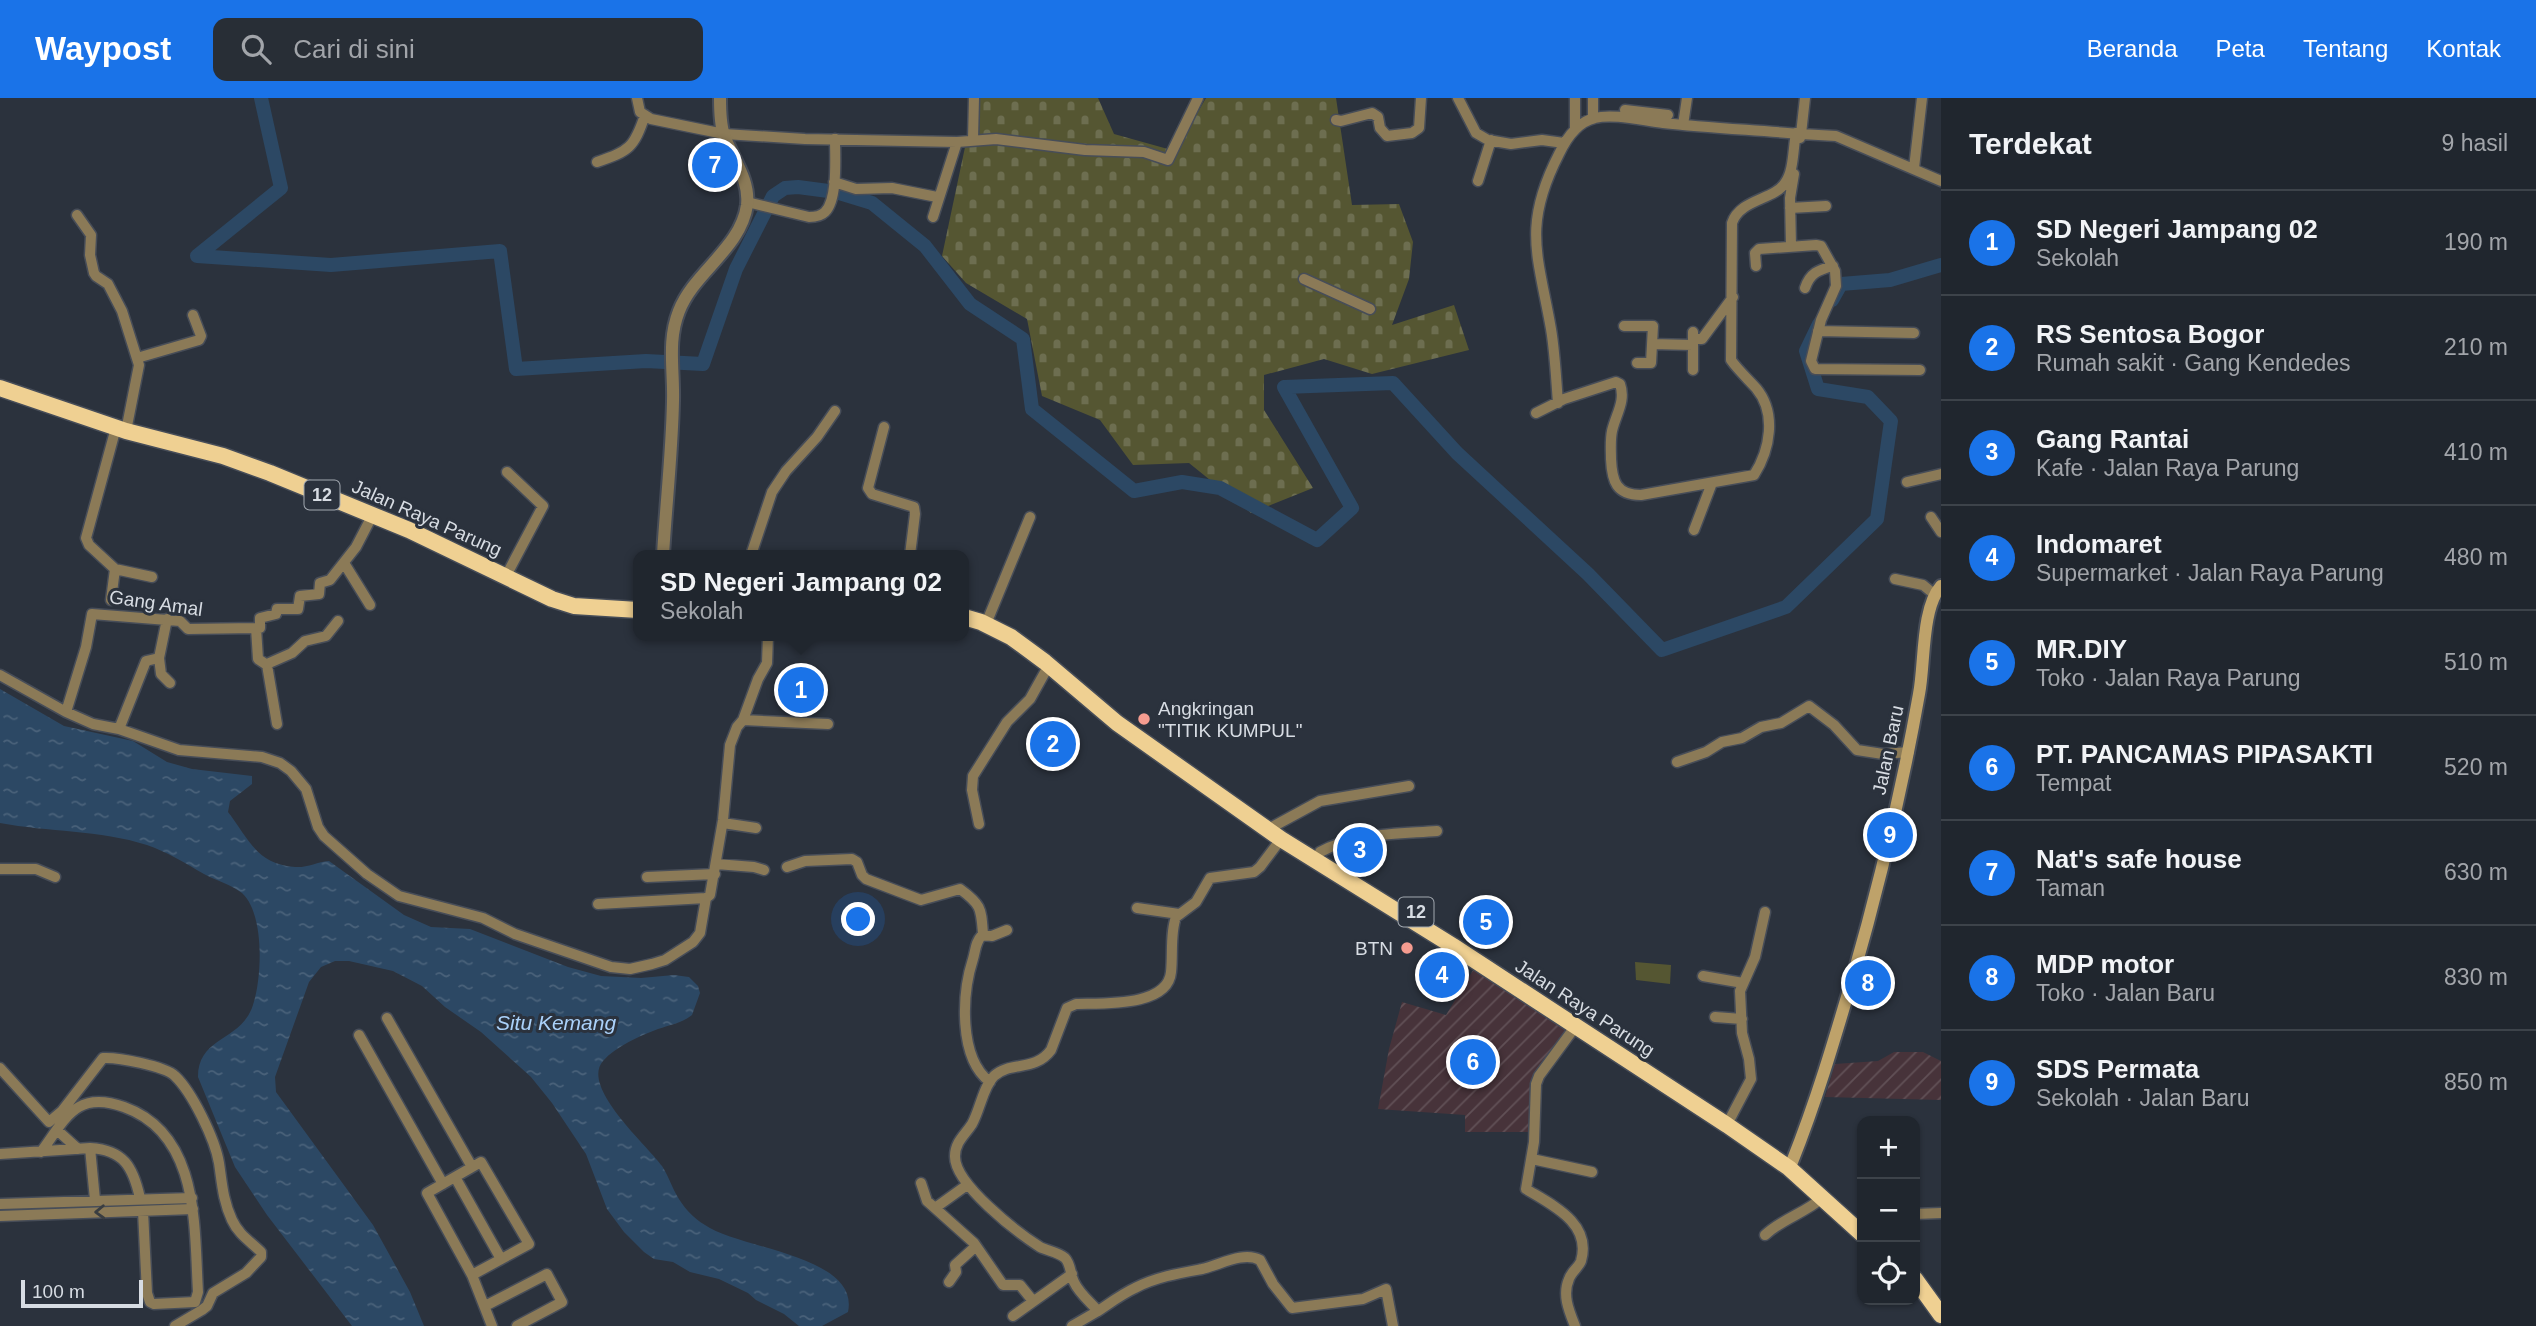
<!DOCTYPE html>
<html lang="id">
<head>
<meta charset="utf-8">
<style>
  :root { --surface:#20262e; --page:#282e36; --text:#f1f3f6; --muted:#a2a5aa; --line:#3d434a; --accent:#1a73e8 }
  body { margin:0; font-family:Helvetica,sans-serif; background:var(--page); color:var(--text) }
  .controls { position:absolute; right:21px; bottom:21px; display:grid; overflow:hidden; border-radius:14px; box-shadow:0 2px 5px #0004 }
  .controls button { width:63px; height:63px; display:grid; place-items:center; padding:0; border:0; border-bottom:2px solid var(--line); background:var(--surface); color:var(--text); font:35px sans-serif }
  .scale { position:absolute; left:21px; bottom:18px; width:122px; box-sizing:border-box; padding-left:7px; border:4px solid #d7dce3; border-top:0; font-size:19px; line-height:24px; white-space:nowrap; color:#d7dce3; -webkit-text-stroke:5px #2b323d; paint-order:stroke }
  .you { position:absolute; left:859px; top:822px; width:24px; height:24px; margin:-18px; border:5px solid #fff; border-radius:50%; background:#1a73e8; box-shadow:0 0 0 10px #1a73e833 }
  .badge { display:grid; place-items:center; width:46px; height:46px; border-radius:50%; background:var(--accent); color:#fff; font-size:23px; font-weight:700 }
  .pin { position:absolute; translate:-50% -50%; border:4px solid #fff; box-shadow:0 2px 7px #0006 }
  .popup { position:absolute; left:633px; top:452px; width:336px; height:91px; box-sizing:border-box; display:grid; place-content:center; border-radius:14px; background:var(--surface); filter:drop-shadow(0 2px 5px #0005); font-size:23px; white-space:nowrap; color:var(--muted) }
  .popup b { font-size:26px; color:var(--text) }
  .popup::after { content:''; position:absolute; left:50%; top:100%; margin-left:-14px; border:14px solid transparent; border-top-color:var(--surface) }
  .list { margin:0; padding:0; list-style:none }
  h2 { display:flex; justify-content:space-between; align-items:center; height:91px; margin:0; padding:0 28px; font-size:30px }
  h2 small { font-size:23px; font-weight:400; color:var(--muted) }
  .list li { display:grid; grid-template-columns:46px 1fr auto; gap:21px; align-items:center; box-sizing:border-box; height:105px; padding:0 28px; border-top:2px solid var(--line) }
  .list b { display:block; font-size:26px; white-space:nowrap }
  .list p { margin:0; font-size:23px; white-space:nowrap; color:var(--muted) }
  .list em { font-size:23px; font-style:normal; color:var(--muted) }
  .icon { flex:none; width:38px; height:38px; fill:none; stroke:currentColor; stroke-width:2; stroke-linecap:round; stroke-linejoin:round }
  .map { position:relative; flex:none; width:1941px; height:1228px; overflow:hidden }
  header { display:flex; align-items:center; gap:42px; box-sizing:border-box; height:98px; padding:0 35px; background:var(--accent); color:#fff }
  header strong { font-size:33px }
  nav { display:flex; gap:38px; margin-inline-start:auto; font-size:24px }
  .search { width:490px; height:63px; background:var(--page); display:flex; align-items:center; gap:18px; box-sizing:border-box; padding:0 24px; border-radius:14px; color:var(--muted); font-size:26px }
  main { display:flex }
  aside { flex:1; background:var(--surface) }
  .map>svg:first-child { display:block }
  .industrial { fill:url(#industrial-furrows) }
  .cemetery { fill:url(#cemetery-stones) }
  .garden { fill:#555632 }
  .water { fill:url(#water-ripples) }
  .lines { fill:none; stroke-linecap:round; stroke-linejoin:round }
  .river { stroke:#2c4864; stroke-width:14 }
  .minor-casing { stroke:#474d58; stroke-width:13 }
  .tertiary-casing { stroke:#474d58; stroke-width:16 }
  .secondary-casing { stroke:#474d58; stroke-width:16 }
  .trunk-casing { stroke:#474d58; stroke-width:19 }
  .minor { stroke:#8b7a57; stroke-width:10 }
  .tertiary { stroke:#8b7a57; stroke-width:12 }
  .secondary { stroke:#bea26a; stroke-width:12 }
  .trunk { stroke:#efd092; stroke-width:16 }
  .oneway { stroke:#393d41 }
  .poi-dot { fill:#f59c90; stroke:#2b323d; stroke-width:2.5 }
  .labels { text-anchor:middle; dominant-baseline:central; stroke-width:6; stroke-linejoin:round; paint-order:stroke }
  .shield { fill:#2b323d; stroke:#a3a9b1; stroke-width:2 }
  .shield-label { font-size:18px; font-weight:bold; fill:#d7dce3 }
  .street-label { font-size:19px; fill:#d7dce3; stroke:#2b323d }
  .poi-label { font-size:19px; fill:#d7dce3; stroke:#2b323d; text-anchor:start }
  .water-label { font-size:21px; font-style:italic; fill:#aad1fa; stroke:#2b323d }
</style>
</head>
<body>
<header>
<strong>Waypost</strong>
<div class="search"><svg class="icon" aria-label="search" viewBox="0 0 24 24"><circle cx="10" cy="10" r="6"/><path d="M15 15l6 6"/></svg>Cari di sini</div>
<nav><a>Beranda</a><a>Peta</a><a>Tentang</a><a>Kontak</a></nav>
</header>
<main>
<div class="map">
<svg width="1941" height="1228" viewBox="0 0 1941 1228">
  <defs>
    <pattern id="industrial-furrows" width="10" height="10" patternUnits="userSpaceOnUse" patternTransform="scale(1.75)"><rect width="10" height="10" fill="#47333a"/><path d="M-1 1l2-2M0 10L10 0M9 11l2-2" fill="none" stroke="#615056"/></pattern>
    <pattern id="cemetery-stones" width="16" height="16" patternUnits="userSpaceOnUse" patternTransform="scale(1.75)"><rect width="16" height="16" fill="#555632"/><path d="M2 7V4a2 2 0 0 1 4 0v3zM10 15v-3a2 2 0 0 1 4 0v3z" fill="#6d6e50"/></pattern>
    <pattern id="water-ripples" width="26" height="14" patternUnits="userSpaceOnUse" patternTransform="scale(1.75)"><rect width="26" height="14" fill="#2c4864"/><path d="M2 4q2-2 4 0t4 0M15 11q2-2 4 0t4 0" fill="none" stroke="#4a627a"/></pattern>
  </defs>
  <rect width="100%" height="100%" fill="#2b323d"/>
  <!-- industrial -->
  <path class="industrial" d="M1475,869L1579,936L1553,965L1540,987V1034H1465V1017L1378,1011L1389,951L1402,904L1446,917Z
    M1894,954H1923L1941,963V1002L1825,999L1835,966L1878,963Z"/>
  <!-- cemetery -->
  <path class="cemetery" d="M971,0H1098L1114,36L1175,53L1206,0H1336L1352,107L1399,106L1413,144L1409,181L1392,227L1454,207L1469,252L1372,276L1324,261L1264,277V312L1313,390L1251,415L1189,365L1133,367L1100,322L1042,298L1027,221L966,185L942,158L968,35Z"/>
  <!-- garden -->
  <path class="garden" d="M1635,864L1671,867L1670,886L1636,882Z"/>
  <!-- water -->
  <path class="water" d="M0,591L64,628L133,643L167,664L192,671L252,678V686L230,703L228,714C249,741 256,766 295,769C307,770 317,764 329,763L404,817L431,829L470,831L568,869L601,878L641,880L674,877L689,879L698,888L700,895L692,917C682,925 670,927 658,931C640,938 616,948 603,963C580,989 648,1048 662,1068C668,1077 671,1087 676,1096C683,1109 693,1120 705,1127C738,1151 860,1157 848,1214L822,1228H799L784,1216L756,1202L748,1195L719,1181L690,1174L673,1164L654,1161L644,1154L624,1134L607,1111L586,1056L552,1005L531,979L481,934L445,909L422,888L393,873L349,863H335L321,869L309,884L275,979L276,994L373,1127L410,1194L424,1228H352L267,1117L235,1069L198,979C198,938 241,944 253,907C262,880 265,816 242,795C232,787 215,782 204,776C185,765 167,754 147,747C100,732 48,734 0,725Z"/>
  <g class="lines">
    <!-- river -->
    <path class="river" d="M261,0L281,90L197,158L331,167L500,153L516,271L646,263L703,266L736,171L773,98L785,90L798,89L836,94L872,105L925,148L970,206L1023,241L1032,311L1134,393L1182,384L1220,390L1317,442L1352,410L1284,289L1393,285L1457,355L1588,476L1662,552L1786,509L1877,421L1891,323L1868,299L1818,291L1806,253L1819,226
      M1832,202L1841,186L1890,182L1941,167"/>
    <defs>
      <path id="minor" d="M637,0L640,14L651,21L724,36L805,41L957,44L996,41L1085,52L1144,54L1168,62L1198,0
        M1458,0L1476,35L1488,42L1511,46L1542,42L1564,45
        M1575,0V32
        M1625,12L1668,17
        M1593,20V0
        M1336,22L1341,23L1372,15L1378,19L1380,30L1387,38L1412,35L1419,30L1421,0
        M1683,27L1687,0
        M1800,40L1801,36L1836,38L1941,83
        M973,41L974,0
        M597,64C629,53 634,50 645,17
        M1914,70L1922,0
        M1478,83L1491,42
        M834,84L856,91L892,90L937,99
        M747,104L809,119C814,119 821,118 825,114C838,101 835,59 835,41
        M1790,110L1826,108
        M77,117L91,137L90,157L94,175L96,178L108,186L122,213L139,267L126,333
        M933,119L957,44
        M1791,148L1790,100L1794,76
        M1756,168L1755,155L1759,151L1816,147L1821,148L1835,173L1836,188L1821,222L1811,263L1815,271L1920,272
        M1304,181L1370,211
        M1805,190C1810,175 1818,172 1833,168
        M1624,228H1653L1651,265H1637
        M1818,233L1914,235
        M1693,234V272
        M1693,241H1702L1733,199
        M1652,246L1693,247
        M137,260L199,242L201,238L193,217
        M1558,305C1556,280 1555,255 1551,231C1538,157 1522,128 1559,56C1566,41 1577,24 1595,20C1613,15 1644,23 1663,25C1709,30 1755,32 1801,36L1805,0
        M1536,315L1564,301L1616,284L1620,286C1626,303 1616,316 1612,333C1610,343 1611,352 1611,361C1612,383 1616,397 1641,397L1754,377C1770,352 1777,315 1756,290C1748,281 1738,272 1731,262L1732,125C1740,101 1774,102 1785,85C1794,73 1793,50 1796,35
        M884,329L868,390L872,396L914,409L915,416L910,457
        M1907,384L1941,376
        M1931,419L1941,434
        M1694,432L1712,385
        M751,457L772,394L786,373L817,339L835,313
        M344,465L370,507
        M115,471L152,479
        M506,478L543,408L507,374
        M1895,481L1923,487L1934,496
        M111,502L115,471L89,447L86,440L114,337
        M988,521L1030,419
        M256,530L258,561L267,567L277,626
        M159,560L161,576L170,585
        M267,566L292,555L305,543L326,538L338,523
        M0,577L66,614L93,626L119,631L179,652L262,659L280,665L291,673L306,691L318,729L324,738L367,776L399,798L483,820L515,836L611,869L630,871L652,866L665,862L693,844L700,835L706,800
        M66,614L86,549L92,516L180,523L188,531L260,530V520L276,516L277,511H298L300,498L319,496L320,485L330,482L356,449L370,422
        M743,622L828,626
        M119,631L146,563L159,560L167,521
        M1677,664L1706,654L1722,644L1742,640L1761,629L1781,625L1809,608L1834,627L1857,652L1883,656L1909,654
        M723,725L756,730
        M979,726L972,692L973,678L1007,624L1030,601L1049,567
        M1274,728L1320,703L1409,688
        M1320,754C1355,735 1398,736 1437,733
        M716,766L754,769L764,772
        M787,769L805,763L852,761L857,764L862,777L866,781L921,802L960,791C982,807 981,811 983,836
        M0,771H36L55,779
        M647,779L715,776
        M598,806L706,800L710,797L723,722L730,647L737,629L743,622L758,581L767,565L768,538
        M1137,810L1179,816
        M1703,878L1743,885
        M1715,919L1742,921
        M387,920L472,1069
        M359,937L443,1086
        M0,970L49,1024L62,1013L103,960C117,959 165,968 175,978C192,994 215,1041 219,1065C222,1085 223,1103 232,1122C239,1137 250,1143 261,1154V1159L246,1175L213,1195L207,1208L202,1212L175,1228
        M990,984C958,960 962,895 973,861C976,851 975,845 982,837L992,838L1007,832
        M1731,1019L1751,981L1749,961L1742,935L1740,893L1755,859L1765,814
        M57,1032L78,1051
        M90,1050C124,1052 133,1069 140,1100
        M41,1054C66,1020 76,992 124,1009C200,1036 194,1129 198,1194L195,1204L154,1206L150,1204L147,1195L143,1113
        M0,1056L90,1050L95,1102
        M1532,1061L1592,1074
        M455,1079L501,1161
        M921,1085L927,1103L974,1145L1003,1187H1020L1033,1203
        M0,1106L192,1100
        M935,1110L967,1087
        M1915,1116L1941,1115
        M0,1118L193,1111
        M1765,1137C1782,1121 1805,1115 1822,1100
        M472,1177L529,1146L481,1064L427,1095L472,1177L492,1228
        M949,1184L956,1174L955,1167L975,1149
        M485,1208L547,1176L562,1204L517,1228
        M1098,1213C1110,1205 1122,1196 1135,1190C1156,1179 1180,1175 1202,1171C1220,1167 1243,1153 1260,1162L1273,1186L1292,1210L1363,1201L1386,1191L1393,1228
        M1013,1218L1072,1176
        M1072,1228L1098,1213C1090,1204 1079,1195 1074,1184C1070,1176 1071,1166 1065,1160C1058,1154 1048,1153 1040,1149C1018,1135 954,1086 955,1058C955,1044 965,1037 972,1026C980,1012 983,989 994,978C1010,963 1035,974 1051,952L1067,910L1076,906C1103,905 1168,909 1171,874C1173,856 1170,835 1176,819L1196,804L1210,780L1254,774L1260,769L1281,741
        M1575,1228C1569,1213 1562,1197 1569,1181C1571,1174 1579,1169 1581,1163C1592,1125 1552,1107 1526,1091L1534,1044L1536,986L1539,978L1575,929"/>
      <path id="tertiary" d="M663,457C666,406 672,354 673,303C674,272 667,243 679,213C694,174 741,150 747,107C750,81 732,60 724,37C720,26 720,12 720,0"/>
      <path id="secondary" d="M1792,1064C1816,1004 1834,943 1852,882C1879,788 1902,692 1919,596C1925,566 1921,511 1941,488"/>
      <path id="trunk" d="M0,290L126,333L223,358L270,375L409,432L552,501L574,508L638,512
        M964,519L981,524L1011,539L1045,564L1117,625L1281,741L1453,848L1727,1027L1789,1070L1862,1136
        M1915,1181L1941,1217"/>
    </defs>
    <!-- minor casing -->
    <use href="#minor" class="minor-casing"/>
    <!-- tertiary casing -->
    <use href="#tertiary" class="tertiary-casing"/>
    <!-- secondary casing -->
    <use href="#secondary" class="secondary-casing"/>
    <!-- trunk casing -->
    <use href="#trunk" class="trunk-casing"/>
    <!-- minor -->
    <use href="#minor" class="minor"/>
    <!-- tertiary -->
    <use href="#tertiary" class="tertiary"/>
    <!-- secondary -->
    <use href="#secondary" class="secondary"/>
    <!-- trunk -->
    <use href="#trunk" class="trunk"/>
  </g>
  <!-- one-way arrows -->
  <defs><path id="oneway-chevron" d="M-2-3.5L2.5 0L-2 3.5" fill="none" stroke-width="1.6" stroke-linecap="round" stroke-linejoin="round" transform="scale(1.75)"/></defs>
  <use class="oneway" href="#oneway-chevron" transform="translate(100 1114) rotate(178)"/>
  <!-- markers -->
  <g class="poi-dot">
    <circle cx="1144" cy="621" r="7"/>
    <circle cx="1407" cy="850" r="7"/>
  </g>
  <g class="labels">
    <!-- shield labels -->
    <g class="shield">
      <rect x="304.5" y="382.5" width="35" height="29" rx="5"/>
      <rect x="1398.5" y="799.5" width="35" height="29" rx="5"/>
    </g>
    <g class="shield-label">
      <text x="322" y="397">12</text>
      <text x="1416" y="814">12</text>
    </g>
    <!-- street labels -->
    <g class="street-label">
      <text transform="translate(427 420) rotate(24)">Jalan Raya Parung</text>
      <text transform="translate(156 505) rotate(8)">Gang Amal</text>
      <text transform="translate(1888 652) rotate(-78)">Jalan Baru</text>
      <text transform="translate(1585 910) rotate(33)">Jalan Raya Parung</text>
    </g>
    <!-- poi labels -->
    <g class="poi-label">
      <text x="1158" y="610">Angkringan<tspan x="1158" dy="22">"TITIK KUMPUL"</tspan></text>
      <text x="1393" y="850" text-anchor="end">BTN</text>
    </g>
    <!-- water labels -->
    <g class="water-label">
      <text x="556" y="924">Situ Kemang</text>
    </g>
  </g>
</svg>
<div class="controls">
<button>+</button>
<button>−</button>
<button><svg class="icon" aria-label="locate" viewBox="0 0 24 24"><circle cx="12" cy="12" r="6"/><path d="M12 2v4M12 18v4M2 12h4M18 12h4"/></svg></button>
</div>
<div class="scale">100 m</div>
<div class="you"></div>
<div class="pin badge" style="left:801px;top:592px">1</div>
<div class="popup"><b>SD Negeri Jampang 02</b>Sekolah</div>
<div class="pin badge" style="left:1053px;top:646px">2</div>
<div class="pin badge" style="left:1360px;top:752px">3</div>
<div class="pin badge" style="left:1442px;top:877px">4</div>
<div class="pin badge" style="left:1486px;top:824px">5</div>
<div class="pin badge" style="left:1473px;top:964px">6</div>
<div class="pin badge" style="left:715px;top:67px">7</div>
<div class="pin badge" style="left:1868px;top:885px">8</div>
<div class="pin badge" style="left:1890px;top:737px">9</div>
</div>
<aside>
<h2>Terdekat<small>9 hasil</small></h2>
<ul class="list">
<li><span class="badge">1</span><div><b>SD Negeri Jampang 02</b><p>Sekolah</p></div><em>190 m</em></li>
<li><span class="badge">2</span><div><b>RS Sentosa Bogor</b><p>Rumah sakit · Gang Kendedes</p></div><em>210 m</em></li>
<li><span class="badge">3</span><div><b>Gang Rantai</b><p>Kafe · Jalan Raya Parung</p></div><em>410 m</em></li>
<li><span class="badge">4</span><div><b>Indomaret</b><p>Supermarket · Jalan Raya Parung</p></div><em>480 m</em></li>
<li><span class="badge">5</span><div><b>MR.DIY</b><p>Toko · Jalan Raya Parung</p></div><em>510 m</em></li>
<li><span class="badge">6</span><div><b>PT. PANCAMAS PIPASAKTI</b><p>Tempat</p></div><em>520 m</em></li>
<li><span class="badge">7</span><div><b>Nat's safe house</b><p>Taman</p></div><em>630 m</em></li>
<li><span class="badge">8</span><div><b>MDP motor</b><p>Toko · Jalan Baru</p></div><em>830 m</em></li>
<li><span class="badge">9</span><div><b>SDS Permata</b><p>Sekolah · Jalan Baru</p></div><em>850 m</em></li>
</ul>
</aside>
</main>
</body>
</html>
